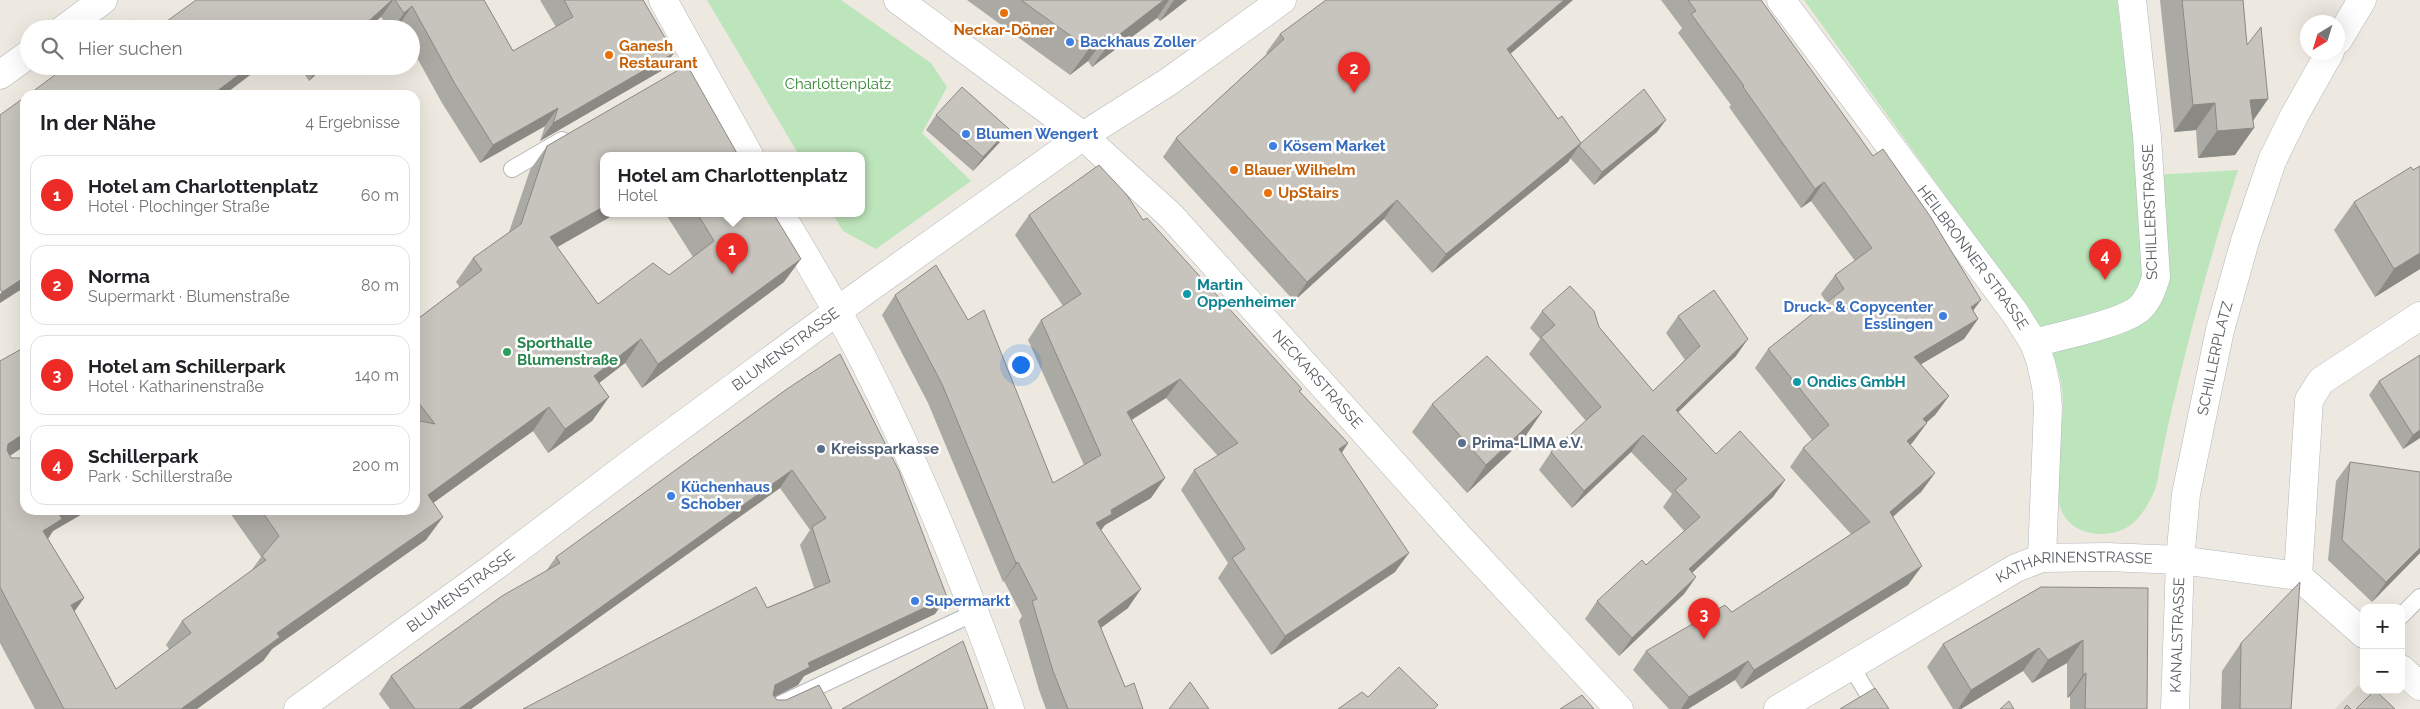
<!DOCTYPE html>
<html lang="de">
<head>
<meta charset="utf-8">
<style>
  :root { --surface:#fff; --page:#f6f6f6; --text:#202124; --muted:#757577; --line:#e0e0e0; --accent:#ed2b26 }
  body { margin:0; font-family:Raleway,sans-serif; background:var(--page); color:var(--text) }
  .controls { position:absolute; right:15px; bottom:15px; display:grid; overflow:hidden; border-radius:10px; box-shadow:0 5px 20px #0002 }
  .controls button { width:45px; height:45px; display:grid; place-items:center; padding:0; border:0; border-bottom:1px solid var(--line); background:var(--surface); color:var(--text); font:25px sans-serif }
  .compass { position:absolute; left:2300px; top:15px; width:45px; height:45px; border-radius:50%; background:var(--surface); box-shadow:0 5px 20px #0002; rotate:218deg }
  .you { position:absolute; left:1020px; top:364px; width:18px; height:18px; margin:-12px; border:4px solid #fff; border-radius:50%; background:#1a73e8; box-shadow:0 0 0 8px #1a73e833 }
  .badge { display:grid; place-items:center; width:32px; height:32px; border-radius:50%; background:var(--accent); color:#fff; font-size:16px; font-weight:700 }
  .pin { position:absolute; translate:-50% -41px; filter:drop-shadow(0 1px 2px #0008) }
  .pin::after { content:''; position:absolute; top:26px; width:18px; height:15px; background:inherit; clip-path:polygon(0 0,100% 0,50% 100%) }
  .popup { position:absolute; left:600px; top:152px; width:265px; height:65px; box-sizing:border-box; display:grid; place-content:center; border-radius:10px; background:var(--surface); filter:drop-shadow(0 1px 4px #0005); font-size:16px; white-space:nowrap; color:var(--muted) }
  .popup b { font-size:19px; color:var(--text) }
  .popup::after { content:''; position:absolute; left:50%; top:100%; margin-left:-10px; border:10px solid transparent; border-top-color:var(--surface) }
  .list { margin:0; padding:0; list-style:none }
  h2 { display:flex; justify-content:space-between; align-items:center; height:65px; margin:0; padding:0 20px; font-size:21px }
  h2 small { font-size:16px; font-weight:400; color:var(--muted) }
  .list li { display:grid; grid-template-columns:32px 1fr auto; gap:15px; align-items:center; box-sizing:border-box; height:80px; margin:0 10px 10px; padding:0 10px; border:1px solid var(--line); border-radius:15px }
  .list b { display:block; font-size:19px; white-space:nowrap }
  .list p { margin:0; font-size:16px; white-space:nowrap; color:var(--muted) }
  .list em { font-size:16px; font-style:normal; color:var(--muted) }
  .icon { flex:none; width:28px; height:28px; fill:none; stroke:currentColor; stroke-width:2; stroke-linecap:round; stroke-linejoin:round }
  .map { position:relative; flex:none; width:2420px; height:709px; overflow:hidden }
  .search { position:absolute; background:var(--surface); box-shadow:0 5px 20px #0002; left:20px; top:20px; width:400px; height:55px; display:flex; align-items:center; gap:12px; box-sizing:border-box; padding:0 18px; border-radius:28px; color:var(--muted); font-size:19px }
  .panel { position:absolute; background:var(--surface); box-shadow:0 5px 20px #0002; left:20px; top:90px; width:400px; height:425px; border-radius:15px }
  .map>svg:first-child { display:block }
  .education { fill:#ddd8cf }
  .green { fill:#bde5bb }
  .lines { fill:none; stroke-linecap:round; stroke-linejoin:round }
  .service-casing { stroke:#b3b7bc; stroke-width:18 }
  .minor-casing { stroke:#b3b7bc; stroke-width:29 }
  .tertiary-casing { stroke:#b3b7bc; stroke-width:29 }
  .service { stroke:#fff; stroke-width:16 }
  .minor { stroke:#fff; stroke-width:28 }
  .tertiary { stroke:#fff; stroke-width:28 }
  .wall { fill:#aba9a3 }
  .shaded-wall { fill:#8b8984 }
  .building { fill:#c7c4bd; stroke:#8b8984 }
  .food-dot { fill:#e8710a; stroke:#fff; stroke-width:2 }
  .shop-dot { fill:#3f7fe0; stroke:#fff; stroke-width:2 }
  .culture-dot { fill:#0f9aa8; stroke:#fff; stroke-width:2 }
  .leisure-dot { fill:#2e9e5b; stroke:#fff; stroke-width:2 }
  .service-dot { fill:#5c6f8a; stroke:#fff; stroke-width:2 }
  .labels { text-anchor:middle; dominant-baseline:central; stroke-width:5; stroke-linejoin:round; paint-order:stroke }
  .food-label { font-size:15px; font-weight:bold; fill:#c56008; stroke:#fff; text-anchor:start }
  .shop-label { font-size:15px; font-weight:bold; fill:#366cbe; stroke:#fff; text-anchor:start }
  .park-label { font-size:15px; fill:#338733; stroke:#fff }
  .street-label { font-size:15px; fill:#595d62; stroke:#fff }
  .culture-label { font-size:15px; font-weight:bold; fill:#0d838f; stroke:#fff; text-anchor:start }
  .leisure-label { font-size:15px; font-weight:bold; fill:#27864d; stroke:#fff; text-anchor:start }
  .service-label { font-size:15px; font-weight:bold; fill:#4e5e75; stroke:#fff; text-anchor:start }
</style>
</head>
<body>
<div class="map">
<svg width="2420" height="709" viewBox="0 0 2420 709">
  <rect width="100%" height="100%" fill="#ede9e0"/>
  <!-- education -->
  <path class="education" d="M2358,685L2364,690L2386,709H2335Z"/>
  <!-- green -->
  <path class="green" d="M707,0H841L931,63L947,87L922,133L971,181L876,249L843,231L832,213H861V155H799Z
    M1804,0H2117L2138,176L2238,170C2214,243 2194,317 2176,392C2170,414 2166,437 2161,459C2159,470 2158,483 2154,492C2148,505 2139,521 2126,528C2106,539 2074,535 2063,514C2047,480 2062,440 2063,405C2063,371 2049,342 2031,314Z"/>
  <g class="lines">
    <defs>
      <path id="service" d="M512,169L562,140
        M2401,616L2420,597
        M1851,666L1877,709
        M770,709L976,612"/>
      <g id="minor">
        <path d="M663,0L749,155"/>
        <path id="s1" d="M1781,0L2015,313L2034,343L2041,363L2046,386L2048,407L2042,558"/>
        <path d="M64,29L103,0"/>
        <path d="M0,75L29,54"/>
        <path d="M780,213C808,261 837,308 862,357C920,471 968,589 1010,709"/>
        <path d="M2034,343C2058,336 2123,324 2140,308C2149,299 2152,289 2156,277L2147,136L2132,0"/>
        <path d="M2298,576L2309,400L2321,381L2420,316"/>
        <path d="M2298,576L2364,634"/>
        <path d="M2401,669L2420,686"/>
        <path id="s2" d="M298,709L494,567L646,452L862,293L1083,136L1168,82L1282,0"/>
        <path id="s3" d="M1778,709L2016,568L2042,558L2107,557L2180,560L2298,576"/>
      </g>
      <g id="tertiary">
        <path id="s4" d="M898,0L1083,136L1171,216L1460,538L1619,709"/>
        <path d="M2338,40L2362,0"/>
        <path id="s5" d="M2175,709L2180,560L2186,494L2220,330L2245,241L2272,161L2294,116L2330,52"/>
      </g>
    </defs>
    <!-- service casing -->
    <use href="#service" class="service-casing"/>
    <!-- minor casing -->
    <use href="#minor" class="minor-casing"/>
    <!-- tertiary casing -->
    <use href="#tertiary" class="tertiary-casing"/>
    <!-- service -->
    <use href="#service" class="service"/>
    <!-- minor -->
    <use href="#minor" class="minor"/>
    <!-- tertiary -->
    <use href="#tertiary" class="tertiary"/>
  </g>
  <!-- wall -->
  <path class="wall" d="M196,0H484L513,51L556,27L540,0H643L674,53L661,71L540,141L545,126L480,163L442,103L411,47V29H401L399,25L394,29H390L381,17Z
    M967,0H1187L1160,21L1157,18L1092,67L1088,61L1070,75Z
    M1661,0H1761L1973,311L1978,319L1964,339L1921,364L1949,396L1935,415L1926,423L1913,442L1910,445L1935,473L1921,492L1893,517L1908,585L1741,689L1735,680L1688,709H1669L1633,670L1646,651L1732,612L1851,534L1790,467L1803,448L1812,440L1755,368L1768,349L1827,303L1821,294L1835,275L1855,261L1811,201L1801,208L1729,107L1731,105L1678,33L1682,28Z
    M2160,0H2243L2247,45L2268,99L2253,121L2235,155L2198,158L2196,130L2174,132Z
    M1280,34L1510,54L1558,119L1581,143L1657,132L1594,185L1570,158L1568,162L1432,273L1384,219L1294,301L1163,157L1176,138L1267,54L1266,53Z
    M265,66H280L270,74Z
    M299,66H325L309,81Z
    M936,115L1009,129L999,143L973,171L926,130Z
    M547,146L603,155V213H617L557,247L598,304L669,275L693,257L665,213H773L784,282L642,388L625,363L599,383L609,397L592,421L548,453L533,431L433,503L426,540L272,649L263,661L197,709H35L0,643V361L25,347V449H20L10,456L25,510H89L53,531L48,539L84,598L74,611L116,689L169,649L166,645L182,621L251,571L261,557L228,510H415V321L460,287L456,282L473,258L509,232L530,170Z
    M2420,166V269L2375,297L2334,230L2354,202Z
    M1029,215L1143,220L1302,389L1300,392L1348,443L1342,453L1395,572L1271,655L1218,578L1228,563L1181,490L1194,470L1218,456L1166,398L1132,420L1151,498L1105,525L1101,530L1128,608L1101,628L1125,687L1143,709H1046L1039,690L1019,621L1022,616L1004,581L1003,582L928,403L882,315L895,295L1053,483L1084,465L1028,340L1041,320L1063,306L1015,235Z
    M1542,311L1599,327L1653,391L1685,360L1666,333L1678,316L1736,356L1678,412L1716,454L1785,480L1773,497L1692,573L1696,577L1684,594L1619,656L1585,619L1597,601L1646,565L1684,531L1663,507L1672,494L1631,452L1572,508L1539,470L1551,452L1586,421L1529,354L1540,339L1530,328Z
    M2379,381L2420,438L2403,449L2369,395Z
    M787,389L935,614L804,676L798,685L775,697L777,700L832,709H523L814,588L800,545L810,530L780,488L471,709H390L379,694L391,676L546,571L556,557Z
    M1432,404L1542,412L1522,441L1467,493L1412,432Z
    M2350,462L2419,510L2420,553L2372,602L2328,560L2336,481Z
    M2041,587L2147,709H2070V696L2067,698V663L2032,683L2023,671L1961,709H1953L1927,667L1943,644Z
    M2241,643L2291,709H2221L2222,671Z"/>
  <!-- shaded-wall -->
  <path class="shaded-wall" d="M392,0H393L381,17L367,29H360Z
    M1164,0H1169L1157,18L1092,67L1111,41Z
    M1174,0H1187L1160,21Z
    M1564,0H1573L1494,68L1507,49Z
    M412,6L399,25L394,29H393L404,13Z
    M1107,35L1088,61L1070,75L1089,49Z
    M674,53L661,71L540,141L553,123Z
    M250,66H262L224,95H212Z
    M276,66H280L270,74Z
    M319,66H325L309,81Z
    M2268,99L2249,126L2250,100Z
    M2215,103L2196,130L2174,132L2193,105Z
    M558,108L545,126L480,163L493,145Z
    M1666,120L1657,132L1594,185L1602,172Z
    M2254,128L2235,155L2198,158L2217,131Z
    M1009,129L999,143L973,171L983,157Z
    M1581,143L1568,162L1432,273L1446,254Z
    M1824,182L1811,201L1801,208L1815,189Z
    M1397,200L1384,219L1294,301L1307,282Z
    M603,207V213H617L533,261L550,237Z
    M2420,253V269L2375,297L2394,269Z
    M801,259L784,282L642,388L658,364Z
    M25,277V287L0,303V294L2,292Z
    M1981,300L1967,319L1971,307Z
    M1978,319L1964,339L1901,376L1914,357Z
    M641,339L625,363L577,400L594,376Z
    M1748,339L1736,356L1663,427L1676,410Z
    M1180,379L1166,398L1113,431L1127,412Z
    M1949,396L1935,415L1909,438L1923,419Z
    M609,397L592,421L548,453L565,429Z
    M549,407L533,431L411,519L428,495Z
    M1542,412L1522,441L1467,493L1486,465Z
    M1927,423L1913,442L1894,460L1907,441Z
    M2420,430V438L2403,449L2413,435Z
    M25,433V449H20L0,462L8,444Z
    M1643,435L1631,452L1572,508L1584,491Z
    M1348,443L1335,462L1339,449Z
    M792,470L780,488L471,709H459Z
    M1935,473L1921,492L1876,531L1890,512Z
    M1165,478L1151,498L1105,525L1099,533L1096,523L1111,510Z
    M1785,480L1773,497L1677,587L1689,569Z
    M66,510H89L53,531L45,543L43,531L59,514Z
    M443,517L426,540L272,649L263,661L197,709H181L277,633Z
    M2420,548V553L2372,602L2386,582Z
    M1409,553L1395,572L1271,655L1285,636Z
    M1018,562L1004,581L1003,582L1016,563Z
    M1922,566L1908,585L1741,689L1754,670Z
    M1696,577L1684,594L1619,656L1632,638Z
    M1141,589L1128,608L1084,640L1098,621Z
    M947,597L935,614L804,676L798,685L762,703L775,685L808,663Z
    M84,598L67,622L71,605Z
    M2083,640L2067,663L2032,683L2048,660Z
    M2039,648L2023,671L1961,709H1958L1971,690Z
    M1748,661L1735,680L1688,709H1681L1689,697Z
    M2086,673L2070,696L2067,698L2083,675Z"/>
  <!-- building -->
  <path class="building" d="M196,0H392L360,29H156Z
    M395,0H484L513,51L573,17L564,0H643L674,53L553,123L558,108L493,145L455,84L412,6L404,13Z
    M1021,0H1164L1111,41L1107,35L1089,49Z
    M1326,0H1564L1507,49L1558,119L1562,116L1581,143L1446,254L1397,200L1307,282L1176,138L1284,39L1280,34Z
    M1688,0H1761L1873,156L1883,149L1930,216L1981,300L1971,307L1978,319L1914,357L1949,396L1923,419L1927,423L1907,441L1935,473L1890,512L1922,566L1754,670L1748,661L1689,697L1646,651L1725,605L1732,612L1870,522L1803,448L1829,425L1768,349L1844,289L1835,275L1872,248L1824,182L1815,189L1743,87L1744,86L1691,14L1696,11Z
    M2182,0H2243L2247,45L2261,27L2268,99L2250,100L2254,128L2217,131L2215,103L2193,105Z
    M130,20L137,29H118Z
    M687,65L738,155H603V207L550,237L598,304L653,263L669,275L714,241L697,213H773L801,259L658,364L641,339L594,376L609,397L565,429L549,407L428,495L443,517L277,633L280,637L181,709H64L0,587V361L25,347V433L8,444L7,450L11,458H22L25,456V510H66L59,514L62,519L43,531L84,598L71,605L116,689L191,633L182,621L266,560L262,556L279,536L261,510H415V420L435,424L415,398V321L482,270L473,258L521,224L547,146Z
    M67,66H250L212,95H145L144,93L141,95H28Z
    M962,87L1009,129L983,157L936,115Z
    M1644,89L1666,120L1602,172L1579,146L1581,143Z
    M25,97V277L2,292L0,289V115Z
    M1099,165L1127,195L1143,220L1147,218L1302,389L1299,391L1348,443L1339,449L1409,553L1285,636L1232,558L1245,549L1194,470L1238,443L1180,379L1127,412L1165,478L1111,510L1112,514L1096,523L1141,589L1098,621L1125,687L1134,683L1143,709H1068L1053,671L1032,601L1037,599L1018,562L1016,563L942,384L895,295L936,265L968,320L984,310L1053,483L1101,455L1041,320L1081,294L1029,215Z
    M2420,166V253L2394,269L2354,202L2411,167L2413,170Z
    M1570,286L1594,311L1599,327L1653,391L1700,346L1678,316L1714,290L1748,339L1676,410L1716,454L1740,431L1785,480L1689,569L1696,577L1632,638L1597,601L1642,560L1646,565L1700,517L1675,490L1687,479L1643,435L1584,491L1551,452L1601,407L1541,337L1555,325L1542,311Z
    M840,354L899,471L947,597L808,663L810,667L775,685L773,695L777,700H786L819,685L832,709H523L756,587L767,608L830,582L812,527L826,518L792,470L459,709H415L391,676L502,596L560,563L556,557L787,389Z
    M2420,355V430L2413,435L2379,381Z
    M1487,356L1542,412L1486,465L1432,404Z
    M2350,462L2420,472V548L2386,582L2342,540Z
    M2300,582L2291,709H2240L2241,643Z
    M2041,587L2148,588L2147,709H2085L2086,673L2083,675V640L2048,660L2039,648L1971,690L1943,644Z
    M963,641L988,709H842Z
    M1399,667L1438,705L1434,709H1338L1362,692L1368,697Z
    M1190,682L1209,709H1169Z
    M1875,688L1889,709H1840Z
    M2375,690L2395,709H2356Z
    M1582,695L1594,709H1560Z
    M2009,701L2014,709H2000Z
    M2347,705L2351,709H2344Z"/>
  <!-- markers -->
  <g class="food-dot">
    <circle cx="1004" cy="13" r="5"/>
    <circle cx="609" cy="55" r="5"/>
    <circle cx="1234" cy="170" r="5"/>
    <circle cx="1268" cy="193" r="5"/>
  </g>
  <g class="shop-dot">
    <circle cx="1070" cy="42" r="5"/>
    <circle cx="966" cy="134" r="5"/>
    <circle cx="1273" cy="146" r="5"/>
    <circle cx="1943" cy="316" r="5"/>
    <circle cx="671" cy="496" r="5"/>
    <circle cx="915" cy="601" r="5"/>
  </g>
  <g class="culture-dot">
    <circle cx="1187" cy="294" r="5"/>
    <circle cx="1797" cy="382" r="5"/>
  </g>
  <circle class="leisure-dot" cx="507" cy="352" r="5"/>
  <g class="service-dot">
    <circle cx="1462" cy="443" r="5"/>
    <circle cx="821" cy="449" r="5"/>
  </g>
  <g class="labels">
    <!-- food labels -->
    <g class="food-label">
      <text x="1004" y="30" text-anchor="middle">Neckar-Döner</text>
      <text x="619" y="46">Ganesh<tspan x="619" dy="17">Restaurant</tspan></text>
      <text x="1244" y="170">Blauer Wilhelm</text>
      <text x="1278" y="193">UpStairs</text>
    </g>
    <!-- shop labels -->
    <g class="shop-label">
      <text x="1080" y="42">Backhaus Zoller</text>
      <text x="976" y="134">Blumen Wengert</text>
      <text x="1283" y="146">Kösem Market</text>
      <text x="1933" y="307" text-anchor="end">Druck- &amp; Copycenter<tspan x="1933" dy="17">Esslingen</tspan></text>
      <text x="681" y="487">Küchenhaus<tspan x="681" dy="17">Schober</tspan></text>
      <text x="925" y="601">Supermarkt</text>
    </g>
    <!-- park labels -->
    <g class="park-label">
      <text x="838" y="84">Charlottenplatz</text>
    </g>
    <!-- street labels -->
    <g class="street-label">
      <text transform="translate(2150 212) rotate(-92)">SCHILLERSTRASSE</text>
      <text stroke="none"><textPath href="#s1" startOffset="321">HEILBRONNER STRASSE</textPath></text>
      <text stroke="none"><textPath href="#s2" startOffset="606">BLUMENSTRASSE</textPath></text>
      <text stroke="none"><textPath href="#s5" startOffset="354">SCHILLERPLATZ</textPath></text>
      <text stroke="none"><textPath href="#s4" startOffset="568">NECKARSTRASSE</textPath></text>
      <text stroke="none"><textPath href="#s3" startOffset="335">KATHARINENSTRASSE</textPath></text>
      <text stroke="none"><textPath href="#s2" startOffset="201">BLUMENSTRASSE</textPath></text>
      <text stroke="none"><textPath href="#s5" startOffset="74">KANALSTRASSE</textPath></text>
    </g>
    <!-- culture labels -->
    <g class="culture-label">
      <text x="1197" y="285">Martin<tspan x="1197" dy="17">Oppenheimer</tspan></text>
      <text x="1807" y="382">Ondics GmbH</text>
    </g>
    <!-- leisure labels -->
    <g class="leisure-label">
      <text x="517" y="343">Sporthalle<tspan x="517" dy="17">Blumenstraße</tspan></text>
    </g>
    <!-- service labels -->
    <g class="service-label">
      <text x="1472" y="443">Prima-LIMA e.V.</text>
      <text x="831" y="449">Kreissparkasse</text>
    </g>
  </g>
</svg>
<div class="controls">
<button>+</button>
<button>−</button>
</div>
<svg class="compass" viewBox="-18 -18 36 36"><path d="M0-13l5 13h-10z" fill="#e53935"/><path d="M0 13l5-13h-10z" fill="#757577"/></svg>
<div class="you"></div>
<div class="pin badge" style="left:732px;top:274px">1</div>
<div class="popup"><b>Hotel am Charlottenplatz</b>Hotel</div>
<div class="pin badge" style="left:1354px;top:93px">2</div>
<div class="pin badge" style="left:1704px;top:639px">3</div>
<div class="pin badge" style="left:2105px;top:280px">4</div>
<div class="search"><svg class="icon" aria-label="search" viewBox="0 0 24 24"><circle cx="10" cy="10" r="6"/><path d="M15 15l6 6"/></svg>Hier suchen</div>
<section class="panel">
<h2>In der Nähe<small>4 Ergebnisse</small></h2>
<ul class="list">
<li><span class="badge">1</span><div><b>Hotel am Charlottenplatz</b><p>Hotel · Plochinger Straße</p></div><em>60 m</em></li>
<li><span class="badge">2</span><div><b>Norma</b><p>Supermarkt · Blumenstraße</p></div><em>80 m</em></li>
<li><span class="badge">3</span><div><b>Hotel am Schillerpark</b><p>Hotel · Katharinenstraße</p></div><em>140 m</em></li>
<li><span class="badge">4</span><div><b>Schillerpark</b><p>Park · Schillerstraße</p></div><em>200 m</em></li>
</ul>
</section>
</div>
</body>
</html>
